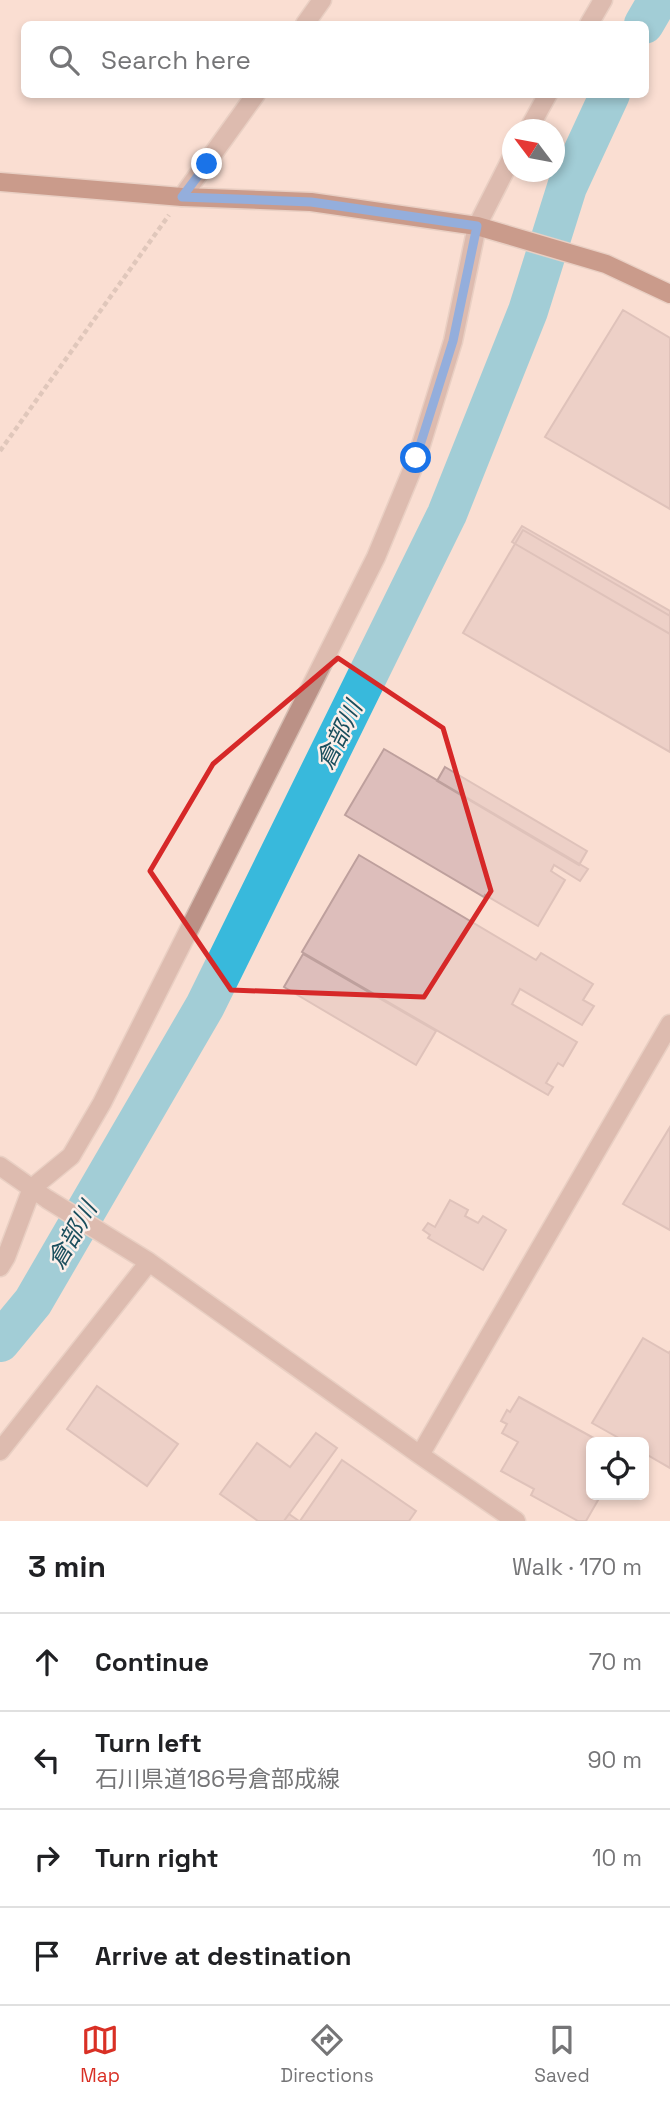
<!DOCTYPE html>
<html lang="en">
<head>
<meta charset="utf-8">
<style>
  :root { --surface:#fff; --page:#f2f2f2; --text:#202124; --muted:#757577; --line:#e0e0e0; --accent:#d93025 }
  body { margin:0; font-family:"Space Grotesk","Noto Sans JP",sans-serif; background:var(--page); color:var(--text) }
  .controls { position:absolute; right:21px; bottom:21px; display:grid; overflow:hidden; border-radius:10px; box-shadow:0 4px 10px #0003 }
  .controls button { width:63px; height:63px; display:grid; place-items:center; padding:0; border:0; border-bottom:2px solid var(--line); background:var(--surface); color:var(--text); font:35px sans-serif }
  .compass { position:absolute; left:502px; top:119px; width:63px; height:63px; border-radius:50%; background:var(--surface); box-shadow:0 4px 10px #0003; rotate:302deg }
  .stop { position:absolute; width:21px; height:21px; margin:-16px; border:5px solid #1a73e8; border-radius:50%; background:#fff }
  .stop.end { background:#1a73e8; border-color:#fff; box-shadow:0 2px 7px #0008 }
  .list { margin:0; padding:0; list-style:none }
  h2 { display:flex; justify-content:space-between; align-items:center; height:91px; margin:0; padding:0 28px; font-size:30px }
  h2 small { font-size:23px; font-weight:400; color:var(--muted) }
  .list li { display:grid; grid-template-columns:46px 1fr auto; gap:21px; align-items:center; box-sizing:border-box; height:98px; padding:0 28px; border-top:2px solid var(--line) }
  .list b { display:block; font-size:26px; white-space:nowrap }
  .list p { margin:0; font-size:23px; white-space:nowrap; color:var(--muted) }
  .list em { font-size:23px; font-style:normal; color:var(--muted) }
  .icon { flex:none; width:38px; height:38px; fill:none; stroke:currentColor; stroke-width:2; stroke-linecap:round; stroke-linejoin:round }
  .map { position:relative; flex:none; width:670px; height:1521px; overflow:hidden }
  .search { position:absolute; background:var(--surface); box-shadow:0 4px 10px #0003; left:21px; right:21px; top:21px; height:77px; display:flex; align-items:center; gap:18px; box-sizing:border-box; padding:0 24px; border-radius:10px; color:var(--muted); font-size:26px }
  .sheet { height:483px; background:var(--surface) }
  nav { display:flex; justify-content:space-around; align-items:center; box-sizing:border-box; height:98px; border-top:2px solid var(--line); background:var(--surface); font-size:19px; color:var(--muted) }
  nav a { display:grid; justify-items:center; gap:4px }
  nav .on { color:var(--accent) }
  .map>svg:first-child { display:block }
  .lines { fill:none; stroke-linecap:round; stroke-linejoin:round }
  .river { stroke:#38b9dc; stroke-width:40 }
  .building { fill:#ddbebb; stroke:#bea09d; stroke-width:2 }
  .minor-casing { stroke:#d5bdb2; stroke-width:21 }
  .major-casing { stroke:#d5bdb2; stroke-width:21 }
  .path { stroke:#c1aaa0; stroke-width:4.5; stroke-dasharray:5 3.5; stroke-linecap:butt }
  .minor { stroke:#bb9186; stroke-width:18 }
  .major { stroke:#914a37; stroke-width:18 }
  .route { stroke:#1a73e8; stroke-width:9 }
  .marked { fill:none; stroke:#d62828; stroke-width:5; stroke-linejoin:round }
  .labels { text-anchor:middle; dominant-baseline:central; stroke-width:5; stroke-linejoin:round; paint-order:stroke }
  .water-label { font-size:24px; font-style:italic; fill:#1a4e5d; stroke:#fbefea }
</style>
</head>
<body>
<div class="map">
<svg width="670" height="1521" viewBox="0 0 670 1521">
  <rect width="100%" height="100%" fill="#faded2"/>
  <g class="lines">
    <!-- river -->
    <path class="river" d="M644,24L658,0
      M0,1342L33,1302L205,1006L447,514L528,311L567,187L610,94"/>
  </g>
  <!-- building -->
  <path class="building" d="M623,310L670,338V509L545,437Z
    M522,526L670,611V634L512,542Z
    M523,530L670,616V752L463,633Z
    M384,749L588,869L580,881L554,865L551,871L565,880L538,926L485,895L484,897L345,815Z
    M445,767L587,851L579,865L437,781Z
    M359,855L536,960L541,953L593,984L583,1000L594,1006L582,1025L520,989L512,1004L577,1042L563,1066L558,1063L546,1083L553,1087L548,1095L302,952Z
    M303,954L436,1031L416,1065L284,987Z
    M670,1127V1230L623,1204Z
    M450,1200L468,1210L465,1216L478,1223L483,1216L506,1230L483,1270L428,1238L430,1235L423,1230L428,1223L435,1227Z
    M643,1338L669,1353L670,1351V1468L644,1453V1442H626L592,1423Z
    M97,1386L178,1444L147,1486L67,1429Z
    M97,1386L178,1444L147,1486L67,1429Z
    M519,1397L601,1442H591V1495H601L586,1521H578L531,1495L534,1489L501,1471L518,1442L502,1433L507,1424L501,1421L507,1410L510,1412Z
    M316,1433L337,1448L284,1521H258L220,1494L257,1443L290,1467Z
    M316,1433L337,1448L284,1521H258L220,1494L257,1443L290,1467Z
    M342,1460L416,1511L409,1521H300Z
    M289,1514L299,1521H284Z"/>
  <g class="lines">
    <defs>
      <path id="minor" d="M305,24L322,0
        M589,24L603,0
        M528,130L548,94
        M182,197L256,94
        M0,1166L47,1199L149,1262L420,1455L516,1521
        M0,1267L6,1257L32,1188L71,1156L102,1103L376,557L417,458L453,341L477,226L512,157
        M0,1451L149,1262
        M420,1455L670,1024"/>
      <path id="major" d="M0,182L182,197L311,202L477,226L606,264L670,294"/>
    </defs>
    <!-- minor casing -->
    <use href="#minor" class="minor-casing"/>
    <!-- major casing -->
    <use href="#major" class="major-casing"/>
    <!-- path -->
    <path class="path" d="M0,451L169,215"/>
    <!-- minor -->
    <use href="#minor" class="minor"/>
    <!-- major -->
    <use href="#major" class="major"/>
  </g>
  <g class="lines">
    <!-- route -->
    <path class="route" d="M207,164L182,197L311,202L477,226L453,341L416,458"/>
  </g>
  <!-- marked area -->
  <path d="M0 0H670V1521H0ZM338,658L443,728L491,891L424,997L231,990L150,871L213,764Z" fill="#faded2" fill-opacity=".55" fill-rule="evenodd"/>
  <path class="marked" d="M338,658L443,728L491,891L424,997L231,990L150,871L213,764Z"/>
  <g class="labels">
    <!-- water labels -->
    <g class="water-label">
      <text transform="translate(339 735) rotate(-64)">倉部川</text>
      <text transform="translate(72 1235) rotate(-60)">倉部川</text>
    </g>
  </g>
</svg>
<div class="controls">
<button><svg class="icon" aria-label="locate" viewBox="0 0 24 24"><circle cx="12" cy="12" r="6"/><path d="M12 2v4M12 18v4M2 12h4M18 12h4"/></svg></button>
</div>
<svg class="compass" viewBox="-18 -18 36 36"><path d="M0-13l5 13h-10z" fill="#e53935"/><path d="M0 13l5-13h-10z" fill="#757577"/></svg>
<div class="stop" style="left:416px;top:458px"></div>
<div class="stop end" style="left:207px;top:164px"></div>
<div class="search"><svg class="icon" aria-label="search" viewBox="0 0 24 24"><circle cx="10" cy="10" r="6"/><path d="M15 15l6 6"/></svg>Search here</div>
</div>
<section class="sheet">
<h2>3 min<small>Walk · 170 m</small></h2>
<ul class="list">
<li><svg class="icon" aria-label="ahead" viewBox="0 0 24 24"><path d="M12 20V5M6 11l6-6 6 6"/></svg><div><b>Continue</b></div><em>70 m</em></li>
<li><svg class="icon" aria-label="left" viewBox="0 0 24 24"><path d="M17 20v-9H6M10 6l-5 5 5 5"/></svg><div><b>Turn left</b><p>石川県道186号倉部成線</p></div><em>90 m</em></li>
<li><svg class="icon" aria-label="right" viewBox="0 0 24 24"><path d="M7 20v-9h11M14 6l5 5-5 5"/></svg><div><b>Turn right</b></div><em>10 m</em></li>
<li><svg class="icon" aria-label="arrive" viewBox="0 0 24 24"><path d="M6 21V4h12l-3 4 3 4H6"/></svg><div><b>Arrive at destination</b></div></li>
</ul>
</section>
<nav>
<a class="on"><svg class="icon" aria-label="map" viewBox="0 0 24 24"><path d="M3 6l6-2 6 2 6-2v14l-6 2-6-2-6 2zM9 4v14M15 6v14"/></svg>Map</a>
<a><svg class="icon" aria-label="directions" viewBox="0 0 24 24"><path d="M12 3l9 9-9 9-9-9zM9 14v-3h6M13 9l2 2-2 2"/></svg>Directions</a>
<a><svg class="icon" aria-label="saved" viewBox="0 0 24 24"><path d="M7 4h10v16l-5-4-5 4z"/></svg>Saved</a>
</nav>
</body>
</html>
